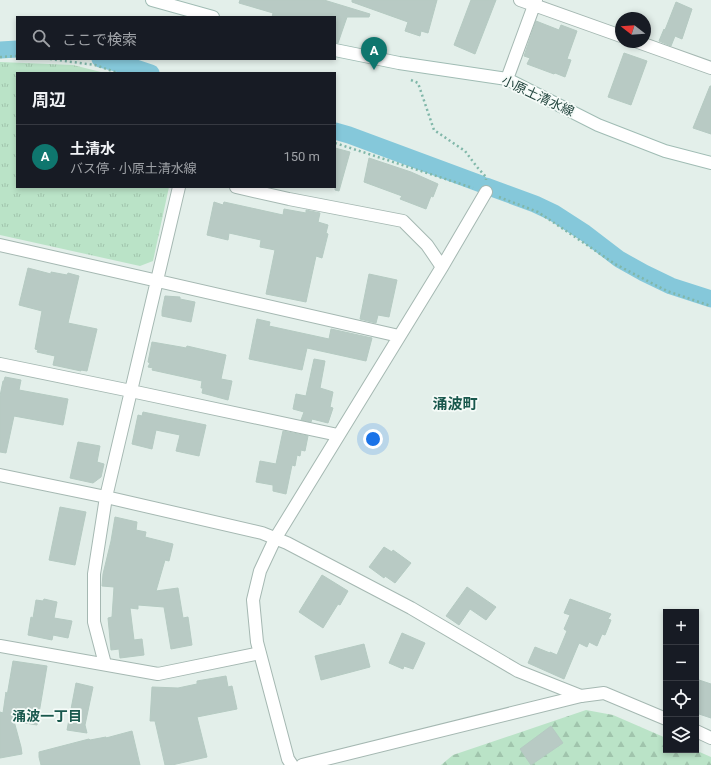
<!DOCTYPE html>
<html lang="ja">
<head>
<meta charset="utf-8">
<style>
  :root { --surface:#171b24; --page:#242831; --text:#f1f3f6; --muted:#9ea1a6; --line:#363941; --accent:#0f766e }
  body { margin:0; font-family:Roboto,"Noto Sans JP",sans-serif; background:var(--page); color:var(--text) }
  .controls { position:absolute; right:12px; bottom:12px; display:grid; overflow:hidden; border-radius:0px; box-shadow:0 2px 6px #0003 }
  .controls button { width:36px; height:36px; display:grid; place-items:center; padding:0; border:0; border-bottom:1px solid var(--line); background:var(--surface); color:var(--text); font:20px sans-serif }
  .compass { position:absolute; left:615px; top:12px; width:36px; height:36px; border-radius:50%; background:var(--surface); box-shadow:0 2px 6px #0003; rotate:287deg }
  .you { position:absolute; left:373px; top:439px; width:14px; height:14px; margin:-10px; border:3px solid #fff; border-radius:50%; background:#1a73e8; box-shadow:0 0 0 6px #1a73e833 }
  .badge { display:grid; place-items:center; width:26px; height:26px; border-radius:50%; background:var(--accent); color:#fff; font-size:13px; font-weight:700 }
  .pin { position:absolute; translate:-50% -33px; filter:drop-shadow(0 1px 2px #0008) }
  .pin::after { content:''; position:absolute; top:21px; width:14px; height:12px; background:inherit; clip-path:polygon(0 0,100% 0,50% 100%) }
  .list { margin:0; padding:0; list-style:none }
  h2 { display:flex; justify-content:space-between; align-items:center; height:52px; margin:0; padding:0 16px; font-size:17px }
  h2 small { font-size:13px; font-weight:400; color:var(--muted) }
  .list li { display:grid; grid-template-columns:26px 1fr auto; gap:12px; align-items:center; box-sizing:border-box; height:64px; padding:0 16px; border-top:1px solid var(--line) }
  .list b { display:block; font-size:15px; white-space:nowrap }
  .list p { margin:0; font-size:13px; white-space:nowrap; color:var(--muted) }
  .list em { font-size:13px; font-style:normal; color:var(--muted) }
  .icon { flex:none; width:22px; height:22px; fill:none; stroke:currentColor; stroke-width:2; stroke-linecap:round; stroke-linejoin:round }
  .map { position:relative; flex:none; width:711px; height:765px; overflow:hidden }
  .search { position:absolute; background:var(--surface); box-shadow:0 2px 6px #0003; left:16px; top:16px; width:320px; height:44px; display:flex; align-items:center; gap:10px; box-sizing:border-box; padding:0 14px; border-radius:0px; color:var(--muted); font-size:15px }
  .panel { position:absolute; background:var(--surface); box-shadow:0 2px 6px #0003; left:16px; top:72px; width:320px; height:116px; border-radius:0px }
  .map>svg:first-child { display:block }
  .forest { fill:url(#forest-firs) }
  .park { fill:url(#park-tufts) }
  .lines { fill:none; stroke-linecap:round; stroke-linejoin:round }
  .canal { stroke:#85c8da; stroke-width:17 }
  .building { fill:#b8cac4; stroke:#b5cac2 }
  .minor-casing { stroke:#a5b8b2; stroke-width:14 }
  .tertiary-casing { stroke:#a5b8b2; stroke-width:14 }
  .secondary-casing { stroke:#a0bcb4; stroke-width:14 }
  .path { stroke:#80b7a9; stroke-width:2.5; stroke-dasharray:2 3; stroke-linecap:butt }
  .minor { stroke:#fff; stroke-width:12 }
  .tertiary { stroke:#fff; stroke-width:12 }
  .secondary { stroke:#fff; stroke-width:12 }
  .labels { text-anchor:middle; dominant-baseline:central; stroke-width:3.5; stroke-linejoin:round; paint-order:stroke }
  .street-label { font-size:13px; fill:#20433c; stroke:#f5fbf8 }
  .neighbourhood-label { font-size:14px; font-weight:bold; fill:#19584d; stroke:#f5fbf8 }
  .quarter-label { font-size:15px; font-weight:bold; fill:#19584d; stroke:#f5fbf8 }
</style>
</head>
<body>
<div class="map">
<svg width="711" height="765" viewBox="0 0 711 765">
  <defs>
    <pattern id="forest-firs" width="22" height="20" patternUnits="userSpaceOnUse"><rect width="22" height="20" fill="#bae3c7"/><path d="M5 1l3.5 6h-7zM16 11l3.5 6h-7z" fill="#a0c4ac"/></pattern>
    <pattern id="park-tufts" width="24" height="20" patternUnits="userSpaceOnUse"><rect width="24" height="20" fill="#bae3c7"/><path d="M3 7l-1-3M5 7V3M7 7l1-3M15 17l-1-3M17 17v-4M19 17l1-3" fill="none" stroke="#a0c4ac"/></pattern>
  </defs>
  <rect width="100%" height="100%" fill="#e3efea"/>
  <!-- forest -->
  <path class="forest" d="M586,710L613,715L666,738V750H695L711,757V765H441L453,755Z"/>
  <!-- park -->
  <path class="park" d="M0,62L73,65L105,73H17V187H169L153,261L140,266L0,235Z"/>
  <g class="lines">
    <!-- canal -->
    <path class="canal" d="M0,50L17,49
      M100,59L136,68L151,73
      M335,131L349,135L481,184
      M486,186L535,204L554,213L585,233L619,259L644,273L671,286L711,299"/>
  </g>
  <!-- building -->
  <path class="building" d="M240,0H324L370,14L369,17H347L338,43H335V17H272L273,13L239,3Z
    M352,0H437L428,33L421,31L420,36L405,31L408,22L352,2Z
    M471,0H496L475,54L454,45Z
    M676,2L692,9L682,39L675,36L671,46L659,41L664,29L665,30Z
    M536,21L559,30L561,25L577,31L567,59L571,60L565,77L555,73L554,74L527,64L530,58L524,56Z
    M624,53L647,61L631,105L608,97Z
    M710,86H711V134L693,128Z
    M335,148L350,152L339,191L335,190Z
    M369,158L411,172L438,184L433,197L431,196L426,209L400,199L402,196L364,182Z
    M214,202L223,205L224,202L283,215L284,209L306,213V210L320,213L318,222L328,225L326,233L328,234L322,258L316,256L306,302L266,294L275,250L260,247L261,240L229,233L228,240L207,235Z
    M28,268L51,274V272L67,275L68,273L79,276L68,323L97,329L87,371L81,370V371L53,365L55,356L37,352L38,350L35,349L42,311L19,305Z
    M369,274L397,280L389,317L378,315L376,323L360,319Z
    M165,296L180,297V299L195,302L191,322L162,316V311Z
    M257,319L270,322L269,326L329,339L331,329L372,338L366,361L307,348L302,370L249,359Z
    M152,342L181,347L186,348L187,346L226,355L221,379L232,381L228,400L202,393L203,388H201L202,381L152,370L153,368L148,367L150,363L148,362Z
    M314,359L325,361L320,388L333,392L330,407L333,408L328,423L312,419L311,422L301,420L304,412L293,409L296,394L306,396Z
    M5,377L21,380L19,390L68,399L63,425L14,416L6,453L0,452V396L3,381H4Z
    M143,412L206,425L199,456L176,451L180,435L156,430L152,449L132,444L138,415L142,416Z
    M283,431L308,436L305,451L301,450L300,456L297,455L295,466L292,465L286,494L273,491V485L256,482L260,461L276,464Z
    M78,442L100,446L97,462L104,464L101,477L93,483L70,478Z
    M60,507L86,512L75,565L49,560Z
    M115,517L137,522L136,530L146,532L145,537L173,544L169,561L165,560L156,591L178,588L183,618L188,617L192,645L171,649L164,607L138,605V609L130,608L134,640L142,639L144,655L120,658L119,649L111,650L108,618L112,617L114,587L102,586L103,574L111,541Z
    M384,547L392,552L393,550L411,563L395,583L385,576L384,578L369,567Z
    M322,575L348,591L340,605L338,604L323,628L299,612Z
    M467,587L496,607L486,620L470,609L459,625L446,616Z
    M44,599L57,602L54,618L72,621L68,638L53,635L52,640L28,635L31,617L33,618L36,600L43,601Z
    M570,599L611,614L608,619L611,620L605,635L602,634L597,646L589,642L587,647L579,643L564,679L528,663L535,647L550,653V652L557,655L567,631L564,629L570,615L564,613Z
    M402,633L425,643L413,669L404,666L403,669L389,663Z
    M364,644L370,667L321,680L315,656Z
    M13,661L47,666L37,725L14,721L21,747L22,754L0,758V712L3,713L6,692L7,696Z
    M226,676L228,687L232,686L237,709L197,717L207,757L172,765H165L155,721H150L152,687L178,688L197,684V681Z
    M696,679L711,684V718L696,713Z
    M76,683L93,687L85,725L87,733L67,730Z
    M551,726L563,743L531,765L520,749Z
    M132,731L140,765H41L39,757V752L89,739L90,740L106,737V738Z"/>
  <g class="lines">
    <defs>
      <path id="minor" d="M520,0L621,36
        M638,42L711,68
        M507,79L536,0
        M236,187L289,199L403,221L427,245L442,267
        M0,245L399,336
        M0,364L131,391L338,435
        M0,475L106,497L262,533L287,543L411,608L518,671L581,696
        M0,646L158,674L260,653
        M105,664L94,622V574L106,497L179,187
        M292,765L288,759L257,642L253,600L260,571L275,539L442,267L486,192"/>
      <path id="tertiary" d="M696,731L711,738
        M302,765L581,696L604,693L666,719"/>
      <path id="secondary" d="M152,0L213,17
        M335,50L399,63L507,79L598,125L665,151L711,163"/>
    </defs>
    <!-- minor casing -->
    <use href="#minor" class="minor-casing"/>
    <!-- tertiary casing -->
    <use href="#tertiary" class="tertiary-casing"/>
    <!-- secondary casing -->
    <use href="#secondary" class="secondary-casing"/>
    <!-- path -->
    <path class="path" d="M0,57L17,56
      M50,59L95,65L118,73
      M411,80L418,83L434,130L465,151L477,167L486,177V180
      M335,143L473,188
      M499,197L538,212L615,264L667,291L711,306"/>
    <!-- minor -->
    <use href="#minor" class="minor"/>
    <!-- tertiary -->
    <use href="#tertiary" class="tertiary"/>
    <!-- secondary -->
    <use href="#secondary" class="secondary"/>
  </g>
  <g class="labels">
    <!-- street labels -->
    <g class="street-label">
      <text transform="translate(538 96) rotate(25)">小原土清水線</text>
    </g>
    <!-- neighbourhood labels -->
    <g class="neighbourhood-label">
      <text x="47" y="716">涌波一丁目</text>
    </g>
    <!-- quarter labels -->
    <g class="quarter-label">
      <text x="455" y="404">涌波町</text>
    </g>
  </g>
</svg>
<div class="controls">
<button>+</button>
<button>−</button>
<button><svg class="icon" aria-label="locate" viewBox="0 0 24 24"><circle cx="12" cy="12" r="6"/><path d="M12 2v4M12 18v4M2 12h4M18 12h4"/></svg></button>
<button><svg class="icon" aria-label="layers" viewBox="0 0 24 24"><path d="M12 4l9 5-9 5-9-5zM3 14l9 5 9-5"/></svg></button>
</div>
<svg class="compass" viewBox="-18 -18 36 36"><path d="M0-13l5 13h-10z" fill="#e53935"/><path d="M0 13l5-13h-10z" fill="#9ea1a6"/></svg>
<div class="you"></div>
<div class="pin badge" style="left:374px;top:70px">A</div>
<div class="search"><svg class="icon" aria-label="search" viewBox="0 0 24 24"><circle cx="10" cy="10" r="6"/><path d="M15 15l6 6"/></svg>ここで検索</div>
<section class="panel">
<h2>周辺<small></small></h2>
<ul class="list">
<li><span class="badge">A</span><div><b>土清水</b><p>バス停 · 小原土清水線</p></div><em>150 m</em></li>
</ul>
</section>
</div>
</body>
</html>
